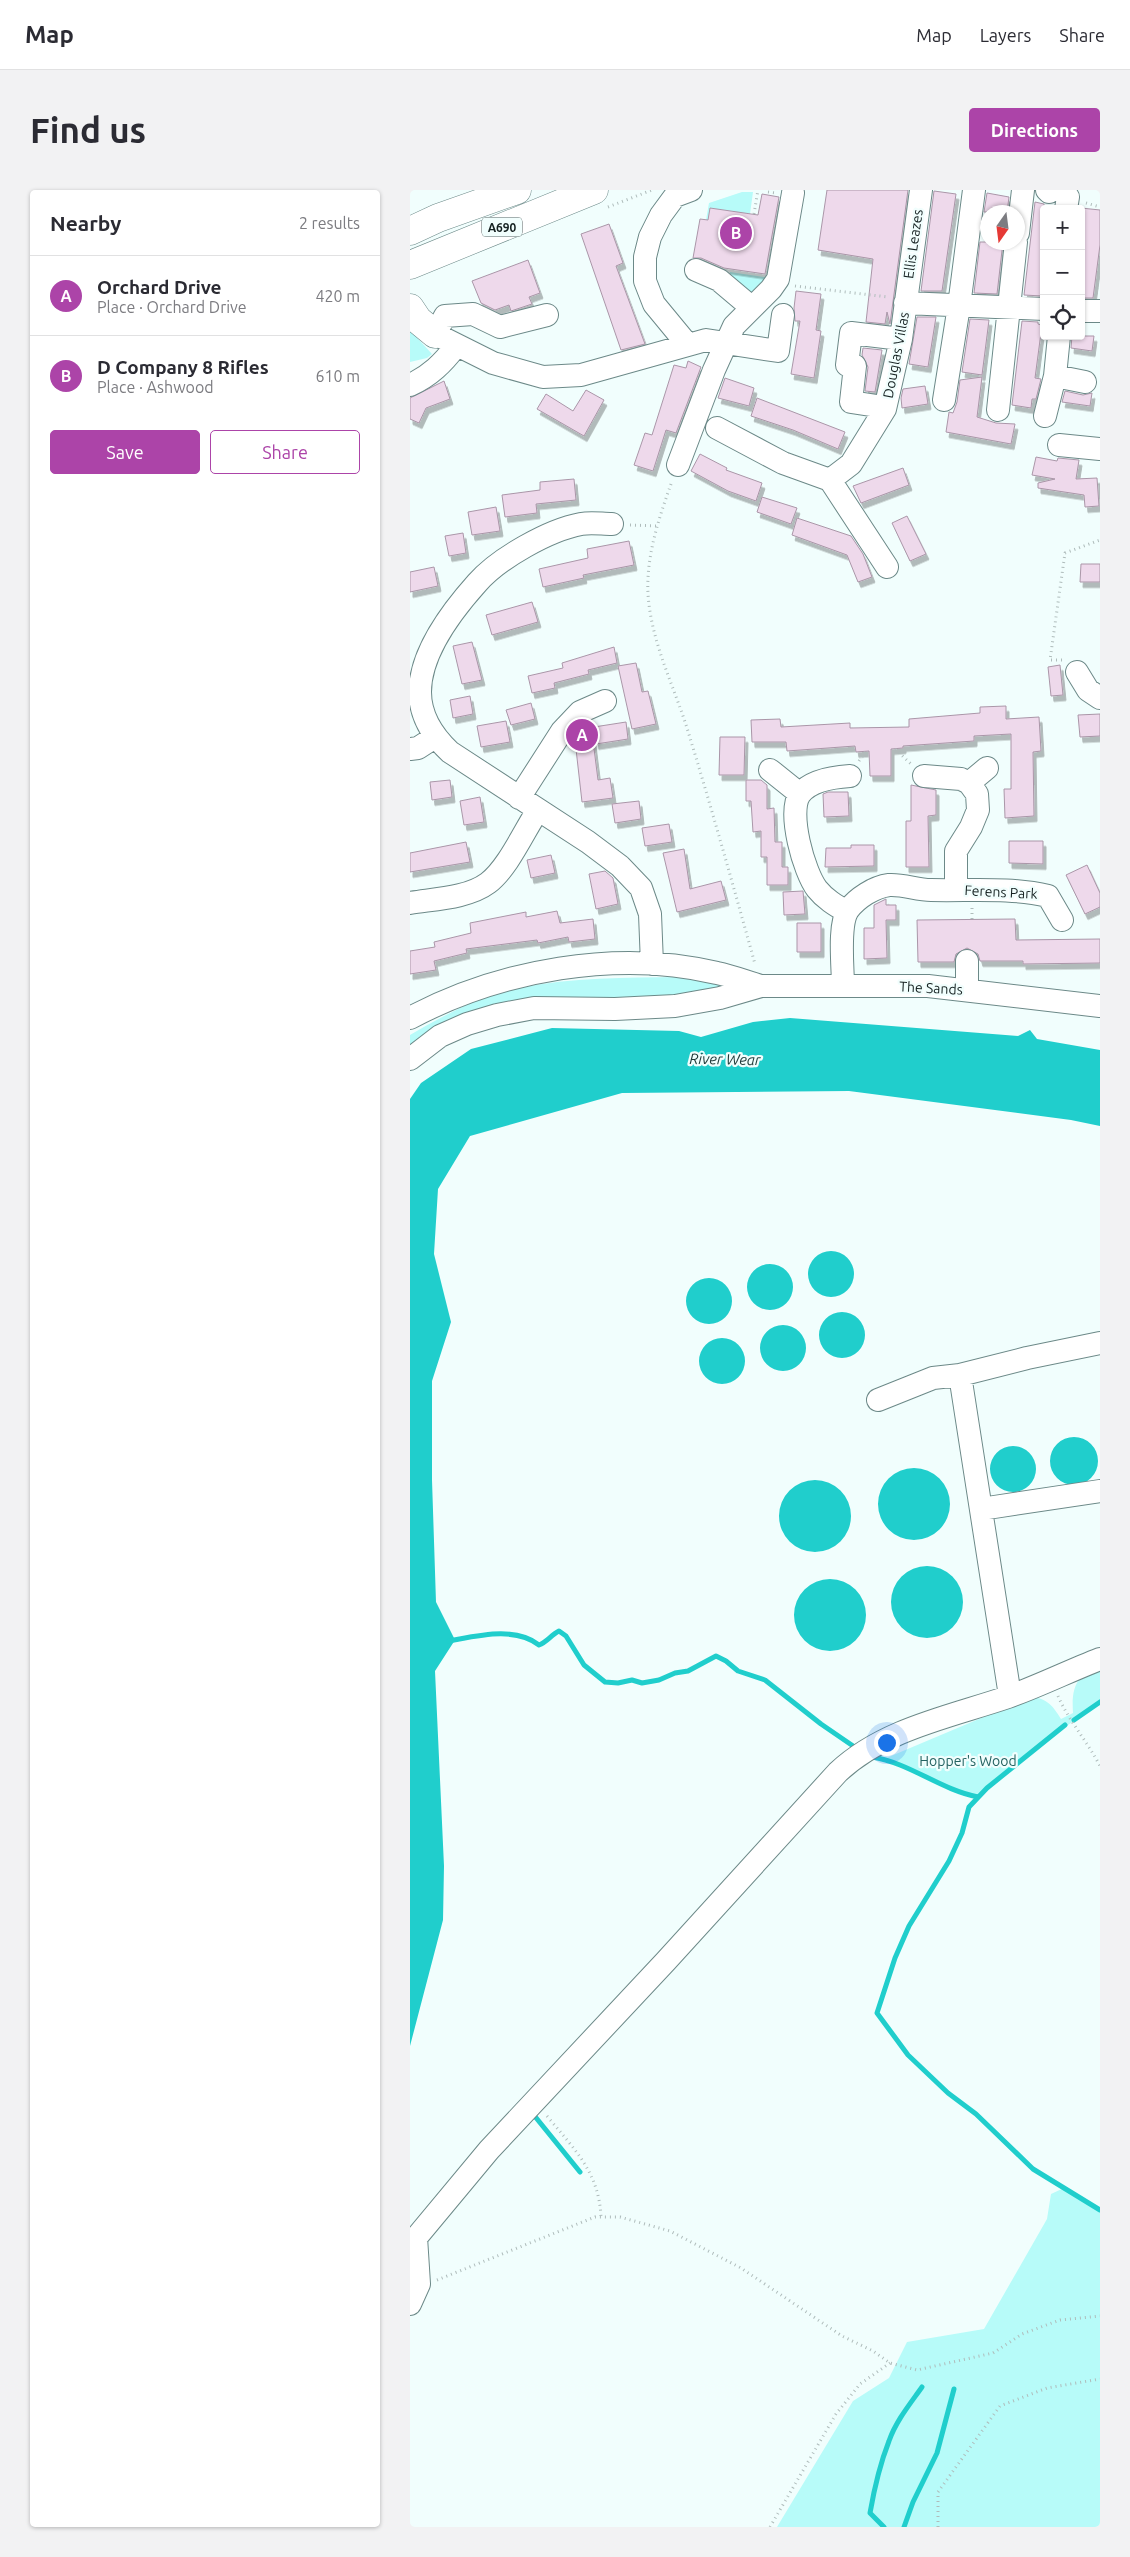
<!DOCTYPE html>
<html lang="en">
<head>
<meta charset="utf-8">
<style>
  :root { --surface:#fff; --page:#f2f2f3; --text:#2b2b33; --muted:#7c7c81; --line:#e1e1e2; --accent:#ac44a8 }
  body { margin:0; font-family:Ubuntu,sans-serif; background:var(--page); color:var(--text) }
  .controls { position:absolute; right:15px; top:15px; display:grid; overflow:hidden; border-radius:5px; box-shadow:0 1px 4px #0004 }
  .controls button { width:45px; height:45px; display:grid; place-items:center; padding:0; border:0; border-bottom:1px solid var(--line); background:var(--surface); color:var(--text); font:25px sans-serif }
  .compass { position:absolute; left:570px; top:15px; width:45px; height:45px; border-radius:50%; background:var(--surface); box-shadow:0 1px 4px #0004; rotate:194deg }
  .you { position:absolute; left:476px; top:1552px; width:18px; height:18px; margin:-12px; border:4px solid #fff; border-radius:50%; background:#1a73e8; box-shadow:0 0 0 8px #1a73e833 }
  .badge { display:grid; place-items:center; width:32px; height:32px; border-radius:50%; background:var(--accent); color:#fff; font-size:16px; font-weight:700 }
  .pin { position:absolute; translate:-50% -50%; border:2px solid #fff; box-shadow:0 1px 5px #0006 }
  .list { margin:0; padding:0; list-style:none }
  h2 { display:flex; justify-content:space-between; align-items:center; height:65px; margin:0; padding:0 20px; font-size:21px }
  h2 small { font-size:16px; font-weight:400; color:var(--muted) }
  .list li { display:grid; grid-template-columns:32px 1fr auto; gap:15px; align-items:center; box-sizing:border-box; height:80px; padding:0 20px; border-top:1px solid var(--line) }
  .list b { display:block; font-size:19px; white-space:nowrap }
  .list p { margin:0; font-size:16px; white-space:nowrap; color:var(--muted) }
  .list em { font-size:16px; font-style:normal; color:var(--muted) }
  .actions { display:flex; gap:10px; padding:15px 20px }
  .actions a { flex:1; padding:11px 0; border:1px solid var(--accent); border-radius:5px; text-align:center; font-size:18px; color:var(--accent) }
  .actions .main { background:var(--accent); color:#fff }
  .icon { flex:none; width:28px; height:28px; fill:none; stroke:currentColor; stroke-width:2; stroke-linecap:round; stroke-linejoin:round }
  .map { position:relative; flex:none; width:690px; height:2337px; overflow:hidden; border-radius:5px }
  header { display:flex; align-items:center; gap:30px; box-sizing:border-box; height:70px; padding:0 25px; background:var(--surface); border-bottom:1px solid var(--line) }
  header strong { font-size:24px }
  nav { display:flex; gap:28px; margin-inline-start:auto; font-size:18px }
  .intro { display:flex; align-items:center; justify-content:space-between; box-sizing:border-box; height:120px; padding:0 30px }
  h1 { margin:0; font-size:35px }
  .button { padding:12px 22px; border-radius:5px; background:var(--accent); color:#fff; font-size:18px; font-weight:700 }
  main { display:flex; gap:30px; padding:0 30px }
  aside { flex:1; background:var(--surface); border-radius:5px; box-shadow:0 1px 4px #0004 }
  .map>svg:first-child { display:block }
  .green { fill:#b7fbf9 }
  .water { fill:#20cecc }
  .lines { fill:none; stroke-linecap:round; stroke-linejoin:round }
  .stream { stroke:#20cecc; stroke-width:5 }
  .building { fill:#eed9eb; stroke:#aa96a8; filter:url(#shadow) }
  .minor-casing { stroke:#6c8988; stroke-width:24 }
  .highway-casing { stroke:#6c8988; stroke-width:29 }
  .path { stroke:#afbcbb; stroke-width:3; stroke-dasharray:1 4; stroke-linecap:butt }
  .minor { stroke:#fff; stroke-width:22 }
  .highway { stroke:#fff; stroke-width:28 }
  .labels { text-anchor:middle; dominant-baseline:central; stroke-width:4.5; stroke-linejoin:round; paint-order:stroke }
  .shield { fill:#f1fefd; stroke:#576363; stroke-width:1 }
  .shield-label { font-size:12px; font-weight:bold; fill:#152121 }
  .street-label { font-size:14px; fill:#152121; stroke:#f1fefd }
  .park-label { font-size:14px; fill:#246362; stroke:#f1fefd }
  .water-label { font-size:15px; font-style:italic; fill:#1f3938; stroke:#f1fefd }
</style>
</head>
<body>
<header>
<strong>Map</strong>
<nav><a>Map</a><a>Layers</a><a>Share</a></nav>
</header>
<div class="intro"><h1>Find us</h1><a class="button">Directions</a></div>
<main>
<aside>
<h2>Nearby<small>2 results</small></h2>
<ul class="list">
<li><span class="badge">A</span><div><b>Orchard Drive</b><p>Place · Orchard Drive</p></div><em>420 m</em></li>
<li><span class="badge">B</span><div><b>D Company 8 Rifles</b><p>Place · Ashwood</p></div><em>610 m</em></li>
</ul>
<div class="actions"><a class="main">Save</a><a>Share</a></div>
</aside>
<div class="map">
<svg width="690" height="2337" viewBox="0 0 690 2337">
  <defs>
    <filter id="shadow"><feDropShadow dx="3" dy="5.5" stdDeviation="0" flood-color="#0004"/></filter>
  </defs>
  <rect width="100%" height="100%" fill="#f1fefd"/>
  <!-- green -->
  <path class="green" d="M332,2H343L340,24L300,18L298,30H296L299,13Z
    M320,82L361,88L345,102H340L320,85Z
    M0,140L22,164L17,168L0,172Z
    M270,787L322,792L291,805L122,813L0,861V845C34,825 70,806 109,798C162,787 216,788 270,787Z
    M690,1468V1512L615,1566L568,1607L543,1602L487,1573L474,1569L621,1507C637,1508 643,1516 651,1529L663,1523C661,1492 669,1488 690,1468Z
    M656,1997L690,2020V2337H367L443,2211L479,2188L497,2152L574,2139L637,2029L641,2004Z"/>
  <!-- water -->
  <path class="water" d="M380,828L608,846L620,840L627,849L690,860V936L661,930L439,901L212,903L60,946L28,999L24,1064L41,1132L22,1191V1290L26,1412L45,1450L25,1481L34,1676L33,1730L0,1856V909L11,893L61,859L142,838L269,841L291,847L343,832Z
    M398 1084a23 23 0 1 1 46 0a23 23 0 1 1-46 0Z
    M337 1097a23 23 0 1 1 46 0a23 23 0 1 1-46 0Z
    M276 1111a23 23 0 1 1 46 0a23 23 0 1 1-46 0Z
    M409 1145a23 23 0 1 1 46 0a23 23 0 1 1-46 0Z
    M350 1158a23 23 0 1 1 46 0a23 23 0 1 1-46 0Z
    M289 1171a23 23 0 1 1 46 0a23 23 0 1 1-46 0Z
    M640 1271a24 24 0 1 1 48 0a24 24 0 1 1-48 0Z
    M580 1279a23 23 0 1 1 46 0a23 23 0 1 1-46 0Z
    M468 1314a36 36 0 1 1 72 0a36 36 0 1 1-72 0Z
    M369 1326a36 36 0 1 1 72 0a36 36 0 1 1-72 0Z
    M481 1412a36 36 0 1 1 72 0a36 36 0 1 1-72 0Z
    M384 1425a36 36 0 1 1 72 0a36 36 0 1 1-72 0Z"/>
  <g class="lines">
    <!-- stream -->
    <path class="stream" d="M39,1451C67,1446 105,1436 129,1455C137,1452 141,1445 149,1441L156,1446L174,1475L195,1492L208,1493L222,1490L232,1493L249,1490L265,1483L278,1481L306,1466L316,1471L328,1481L355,1490L411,1534L446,1558
      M664,1530L690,1512
      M655,1535L577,1598L559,1617L552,1643L539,1671L499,1736L485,1768L467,1823L498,1865L538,1903L566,1924L623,1979L690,2020
      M462,1567C500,1573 529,1599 568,1607
      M123,1924L170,1982
      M474,2337L460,2323C464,2300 470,2274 479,2251C486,2231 500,2214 512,2197
      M494,2337L503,2312L527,2263L544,2199"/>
  </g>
  <!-- building -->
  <path class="building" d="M417,0H498L480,134L477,122L475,134L456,132L463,69L408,60Z
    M524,1L546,4L532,101H511Z
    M577,3L599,7L597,22H574Z
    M352,4L369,7L355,84L314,78L291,68H283L290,29L298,30L300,18L348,25Z
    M625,12L634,14V91L632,106L614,105Z
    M671,18L690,20V55L683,108H671Z
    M199,34L213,73L206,76L235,154L211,160L171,44Z
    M570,52H593L587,104L564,103Z
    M118,70L130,103L119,107L122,114L101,121L99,115L85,120L71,113L62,91Z
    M386,101L411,104L406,140L411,141L404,188L381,184L390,131H385L384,118Z
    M507,127H526L518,177L499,174Z
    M560,129L579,130L572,185L552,182Z
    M612,131L628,132V134L632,135L625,188L631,189L626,209H622L621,218L602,215Z
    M662,146H684L682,161L661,158Z
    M453,158L472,160L465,202L455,201L458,177L452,165Z
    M278,171L291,177L266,243L256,240L243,281L224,275L235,243L242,245L264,175L276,178Z
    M572,187L567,227L586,233L605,234L601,254L536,242L539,222L543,223L547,212L550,190Z
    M315,188L344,198L339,216L308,208Z
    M34,191L40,209L16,218L9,233L0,229V208Z
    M515,196L518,214L492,218L491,208L493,199Z
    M176,200L194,210L174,246L127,219L136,204L163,221Z
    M655,201L673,205L682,203L680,216L652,212Z
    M347,208L435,242L428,259L383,240L341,226Z
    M290,264L317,278L316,280L352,293L346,311L318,301L281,281Z
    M626,267L647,271L648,268L669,270L666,289L687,288L689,316L675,317L674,305L628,298V293L645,289L622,285Z
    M493,278L499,295L451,313L443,296Z
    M164,289L166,310L126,314L127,323L95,327L92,305L130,300V292Z
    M352,307L387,318L381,334L347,322Z
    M86,317L90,341L62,345L58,322Z
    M497,326L516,364L500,371L482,333Z
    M387,328L441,346L453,364L462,387L448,392L437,365L382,345Z
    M53,343L56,363L39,366L35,346Z
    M219,351L224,375L173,385L174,388L133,397L129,379L178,368L177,359Z
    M671,374H690V392H670Z
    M24,377L28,396L0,402V382Z
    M122,412L128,432L82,445L76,425Z
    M62,452L72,490L52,494L43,456Z
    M204,457L207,473L178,480L179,484L144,493L145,498L122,503L118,486L153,478L152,473Z
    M226,473L232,502L238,501L246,534L222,539L208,476Z
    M650,475L653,505L641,506L638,477Z
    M60,506L63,524L43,528L40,510Z
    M121,513L125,529L101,535L96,520Z
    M596,516V529L629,527L631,561L623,562L624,626L595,628L594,599H601V544L564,546V551L493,556V558L481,559V586H460L459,561L446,562L445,556L377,561L376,552H342L341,530L370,529L371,537L440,533V538L499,537V529L570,523V517Z
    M690,524V546L670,547L668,525Z
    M96,531L100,552L71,557L67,536Z
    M216,532L218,549L186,554L184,537Z
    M168,543H182L188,590L200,588L203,608L172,612L166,559H168Z
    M310,547H335L334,585H309Z
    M40,590L42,607L22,610L20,592Z
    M336,590H351L357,595V619L364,618L365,652H372V677H378V695H357V667H351V641L343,642L341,611H336Z
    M501,595L526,600V625L518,626L519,677H496V631H501Z
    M418,602H438L439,626L414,627L413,604Z
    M70,607L74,632L54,635L50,611Z
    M229,611L231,629L205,633L202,614Z
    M259,634L262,652L235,656L232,638Z
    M599,651H633V674L599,673Z
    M56,652L60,672L0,682V663Z
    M441,655H464V676L415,677L416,658H441Z
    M274,659L280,699L311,691L316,710L267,722L253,663Z
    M141,665L145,683L121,688L117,670Z
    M677,675L690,703V717L675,724L656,685Z
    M195,681L203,688L208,714L186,719L179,684Z
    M393,701L395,724L374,725L373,702Z
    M476,709V715H486V730H476L477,768L454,769V738H464V715Z
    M147,721L150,733L183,729L185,749L159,752L158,747L128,753L127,750L56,759L57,763L24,771L26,780L0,784V761L25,757L24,752L61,743L60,733L116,722V727Z
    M605,729L606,750L690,749V773L613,774V771H570L568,764L557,758L546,764L544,772H508L507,730Z
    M387,733H411V762H387Z"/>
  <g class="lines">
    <defs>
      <path id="minor" d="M637,0L639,2
        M656,19L658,7
        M608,43L613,0
        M286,80L309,90L341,117
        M495,113L634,119
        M671,121H690
        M137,125L90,137L63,124L35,126L25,144L83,173L133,187L171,185L296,150L368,161L373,125
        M277,154L244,114L235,91V67L240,47L251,25L265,6L281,0
        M645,186L675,192
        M0,195C20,186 33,173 46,156
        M534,210L549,116L564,0
        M467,216L441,212L445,176L437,175L441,143L491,149
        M588,220L606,52
        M635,226L645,186L649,146
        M307,238L373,273L420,290L441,274L475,219L491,149L511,0
        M649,255L690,259
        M268,275L304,180L324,136L361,99L368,89L383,3
        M420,290L477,377
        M202,334C192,334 181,332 171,334C139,340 89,368 67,393C41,422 10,463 10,502C10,527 23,546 40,562L178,652L210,676L231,698L240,724L242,774
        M667,482L678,500L690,508
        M0,559L8,558L25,547
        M360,580L390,604
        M514,586L551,589L559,593L567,604L568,620L561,637L546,661V700
        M559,593L577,578
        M109,608L152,541L170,522L195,511
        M0,713C24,709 58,708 78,693C98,678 114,641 128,620
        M437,722C425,715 415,709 407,699C394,682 377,622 390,604C401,590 424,587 440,586
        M557,771V799
        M433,796C433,777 428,735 438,720C447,708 464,697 479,695C493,694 507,700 521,700C560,701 600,697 638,706L652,730
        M0,828C90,780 207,759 307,783C322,786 337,792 351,796
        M0,869L30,846L57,834L87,825L124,818L205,819L265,816L310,808L351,796H518L690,816
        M550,1185L600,1506
        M468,1210L523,1188L550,1185L617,1168L690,1153
        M571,1319L690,1301
        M0,2055L79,1960L256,1771L428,1582C474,1539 539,1527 598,1507C629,1496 659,1481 690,1469
        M0,2114L9,2094L6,2047"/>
      <path id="highway" d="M0,41L28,28L107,0
        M0,75L184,0
        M0,118L8,130L25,144"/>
    </defs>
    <!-- minor casing -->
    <use href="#minor" class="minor-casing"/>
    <!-- highway casing -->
    <use href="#highway" class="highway-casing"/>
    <!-- path -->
    <path class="path" d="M358,2L366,3
      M676,13L690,17
      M198,17L242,0
      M344,24L348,0
      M385,96L478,107
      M686,104L690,77
      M261,294C249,328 236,366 238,404C241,451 263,494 277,538C301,616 323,695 345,774
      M220,335L247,336
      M652,470H640L655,363L690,350
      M485,559L501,574
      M449,571L456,561
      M562,718V729
      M648,1506C659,1531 677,1551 690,1576
      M137,1926C164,1959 189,1982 191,2027
      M27,2090L185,2027H210L260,2041L331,2078L432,2146L463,2161L480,2173L507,2180L583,2163L612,2144L650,2130L690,2126
      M360,2337L426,2224L450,2194L480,2173
      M528,2337V2302L590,2216L637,2198L690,2189"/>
    <!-- minor -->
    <use href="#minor" class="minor"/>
    <!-- highway -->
    <use href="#highway" class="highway"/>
  </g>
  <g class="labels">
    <!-- shield labels -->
    <rect class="shield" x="72" y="27.5" width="40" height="19" rx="4"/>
    <g class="shield-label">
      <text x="92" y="37">A690</text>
    </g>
    <!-- street labels -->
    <g class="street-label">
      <text transform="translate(503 54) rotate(-82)">Ellis Leazes</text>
      <text transform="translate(486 165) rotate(-79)">Douglas Villas</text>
      <text transform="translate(591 702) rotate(3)">Ferens Park</text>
      <text transform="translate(521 798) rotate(3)">The Sands</text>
    </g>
    <!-- park labels -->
    <g class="park-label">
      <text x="558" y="1571">Hopper's Wood</text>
    </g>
    <!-- water labels -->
    <g class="water-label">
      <text transform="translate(315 869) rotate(1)">River Wear</text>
    </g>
  </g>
</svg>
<div class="controls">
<button>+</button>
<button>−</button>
<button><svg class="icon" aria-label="locate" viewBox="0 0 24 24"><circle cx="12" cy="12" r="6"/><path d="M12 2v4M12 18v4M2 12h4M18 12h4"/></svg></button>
</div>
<svg class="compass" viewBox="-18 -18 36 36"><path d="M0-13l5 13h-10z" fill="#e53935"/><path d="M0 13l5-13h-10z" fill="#7c7c81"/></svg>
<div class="you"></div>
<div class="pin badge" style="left:172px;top:545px">A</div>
<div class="pin badge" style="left:326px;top:43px">B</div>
</div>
</main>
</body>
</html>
